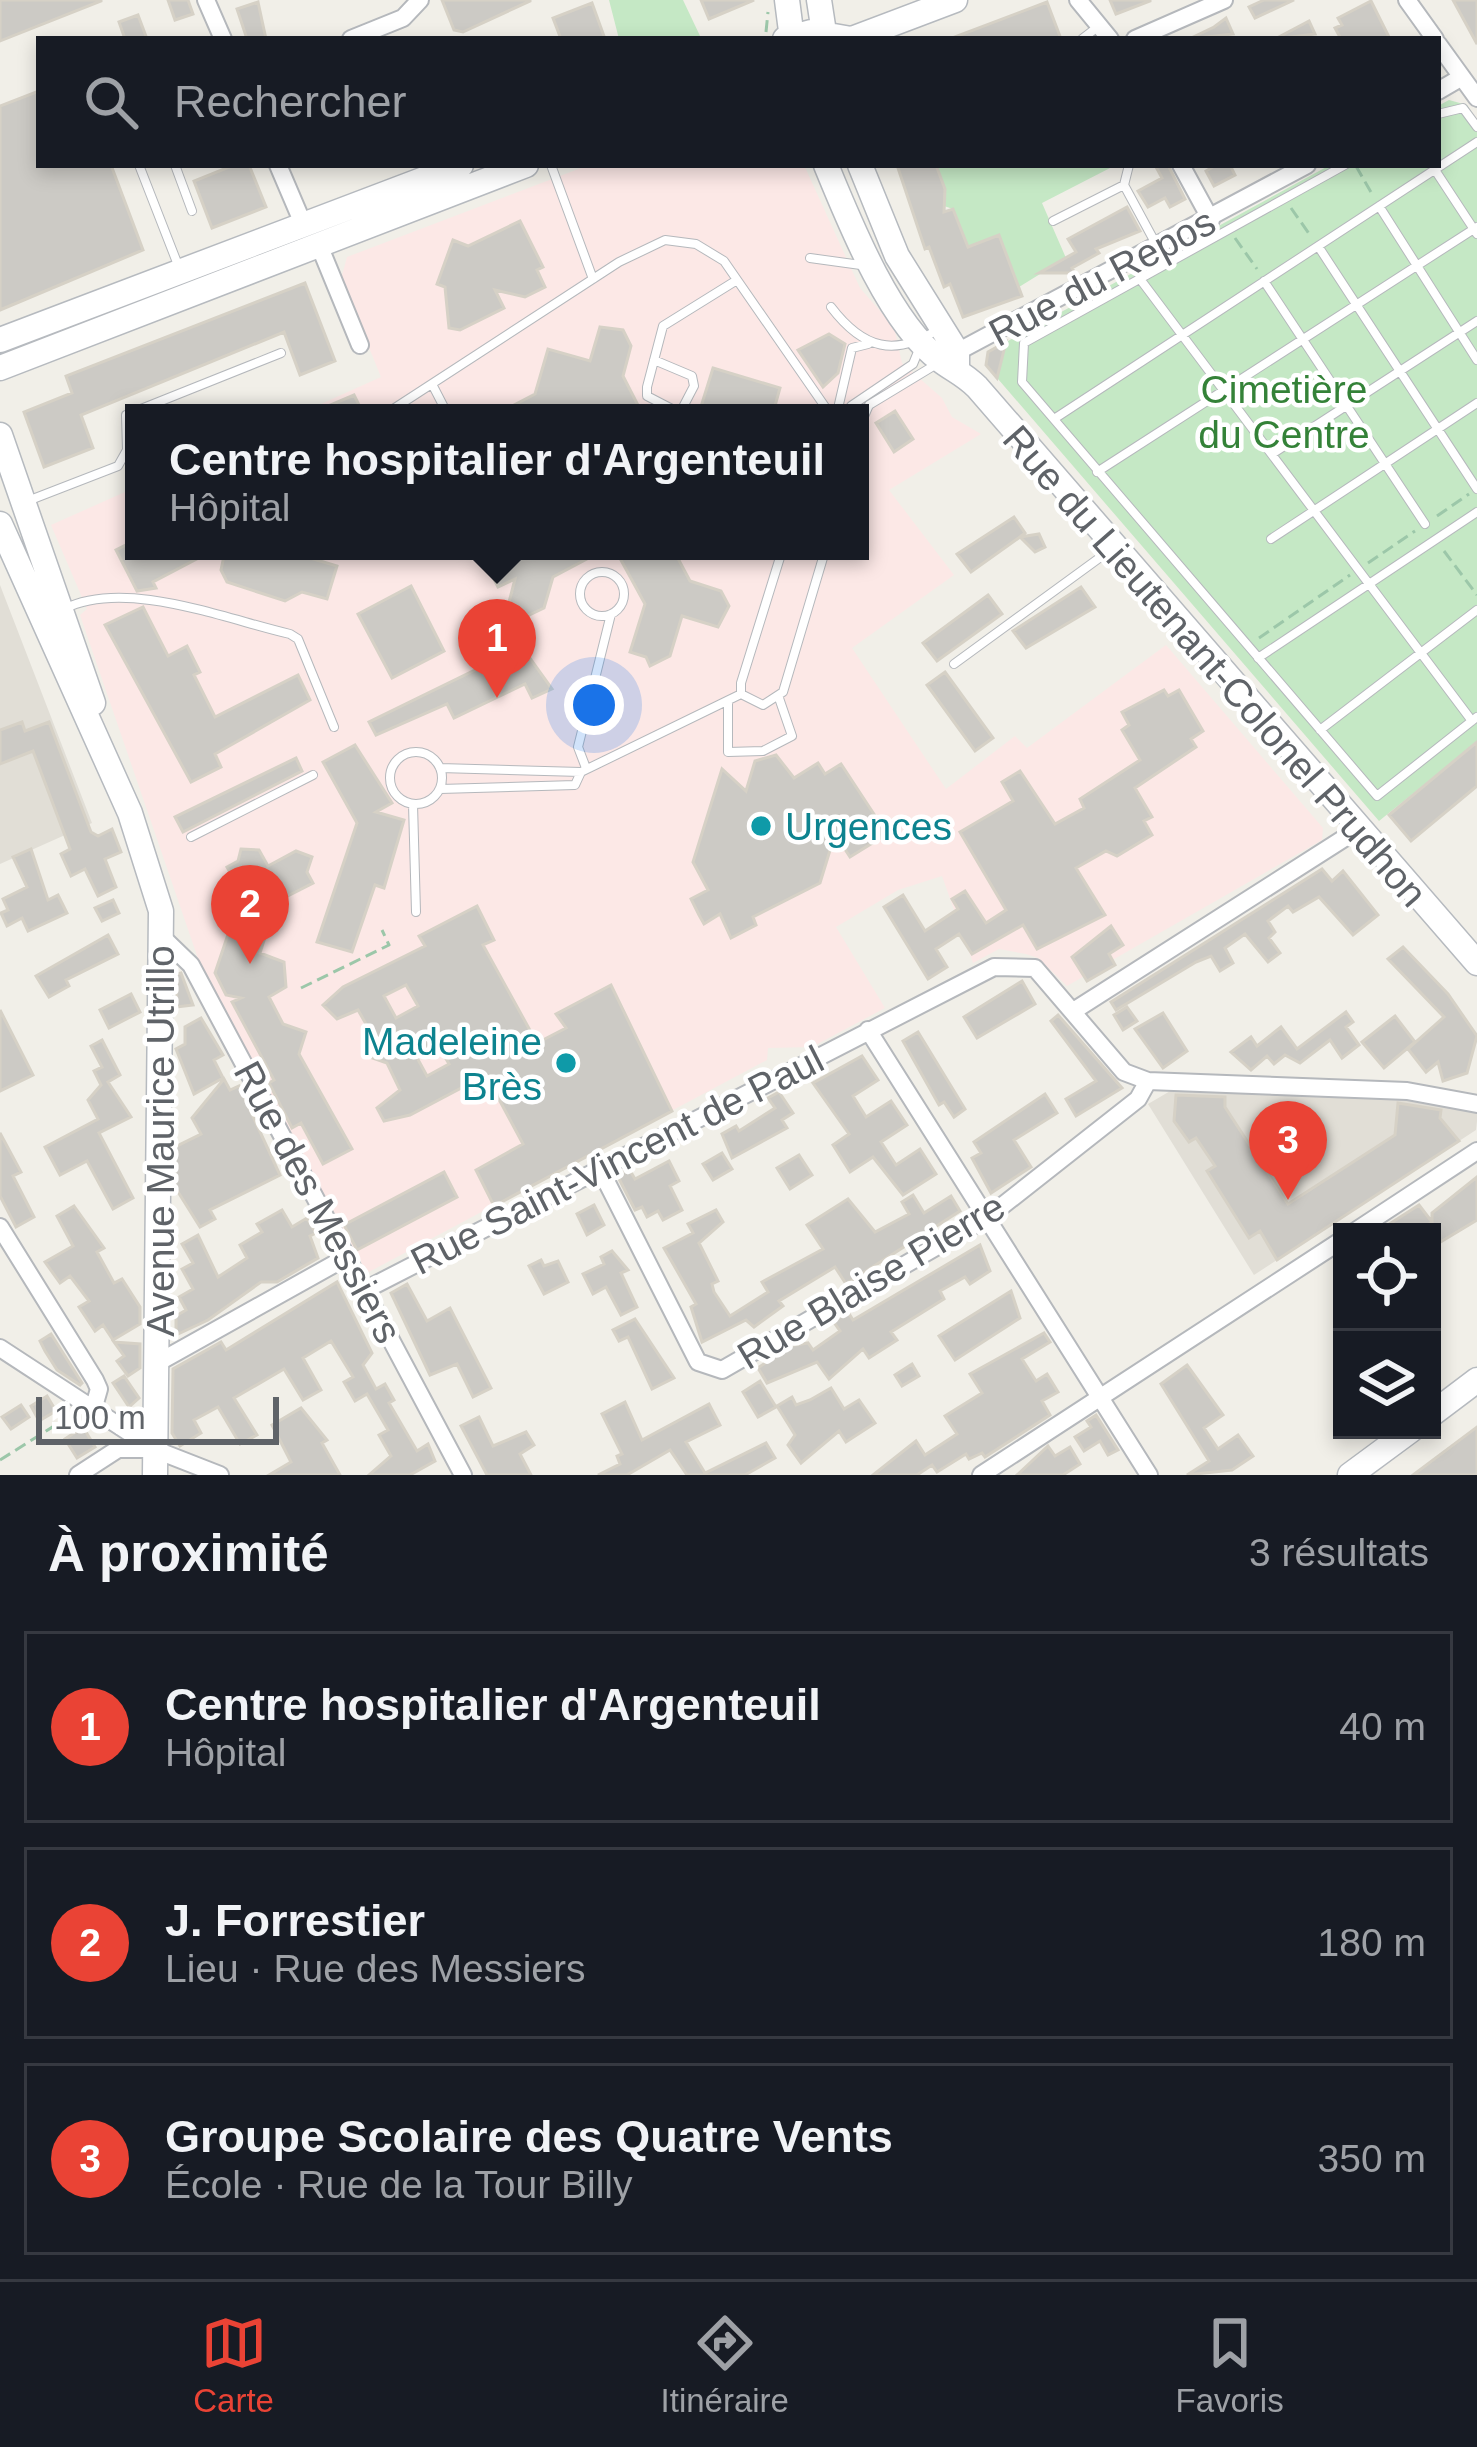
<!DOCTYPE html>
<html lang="fr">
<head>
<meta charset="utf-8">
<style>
  :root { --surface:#171b24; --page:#242831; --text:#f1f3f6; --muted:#9ea1a6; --line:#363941; --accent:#ea4335 }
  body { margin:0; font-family:Arial,sans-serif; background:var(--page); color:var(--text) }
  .controls { position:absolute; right:36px; bottom:36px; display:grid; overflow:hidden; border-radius:0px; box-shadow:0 6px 18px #0003 }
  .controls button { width:108px; height:108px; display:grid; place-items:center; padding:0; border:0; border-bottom:3px solid var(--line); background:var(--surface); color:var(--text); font:60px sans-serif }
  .scale { position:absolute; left:36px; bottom:30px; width:243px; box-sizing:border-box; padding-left:12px; border:6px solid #5f6368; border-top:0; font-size:33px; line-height:42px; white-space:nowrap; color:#5f6368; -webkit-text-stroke:9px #fff; paint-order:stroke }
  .you { position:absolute; left:594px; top:705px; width:42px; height:42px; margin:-30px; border:9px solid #fff; border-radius:50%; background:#1a73e8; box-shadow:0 0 0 18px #1a73e833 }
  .badge { display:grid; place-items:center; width:78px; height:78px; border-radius:50%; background:var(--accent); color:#fff; font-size:39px; font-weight:700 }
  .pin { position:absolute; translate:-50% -99px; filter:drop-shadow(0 3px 6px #0008) }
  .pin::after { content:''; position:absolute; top:63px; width:42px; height:36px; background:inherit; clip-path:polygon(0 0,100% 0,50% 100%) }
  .popup { position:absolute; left:125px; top:404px; width:744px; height:156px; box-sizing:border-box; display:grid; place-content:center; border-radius:0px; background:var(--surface); filter:drop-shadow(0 3px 9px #0005); font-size:39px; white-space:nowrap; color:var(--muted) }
  .popup b { font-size:45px; color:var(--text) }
  .popup::after { content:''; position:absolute; left:50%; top:100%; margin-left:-24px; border:24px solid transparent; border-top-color:var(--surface) }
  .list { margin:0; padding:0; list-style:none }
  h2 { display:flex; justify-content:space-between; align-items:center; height:156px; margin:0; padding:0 48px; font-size:51px }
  h2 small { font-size:39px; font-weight:400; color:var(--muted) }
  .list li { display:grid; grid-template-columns:78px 1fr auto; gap:36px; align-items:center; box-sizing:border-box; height:192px; margin:0 24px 24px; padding:0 24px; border:3px solid var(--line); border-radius:0px }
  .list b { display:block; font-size:45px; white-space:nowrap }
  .list p { margin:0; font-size:39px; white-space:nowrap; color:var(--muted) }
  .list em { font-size:39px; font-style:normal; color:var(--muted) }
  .icon { flex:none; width:66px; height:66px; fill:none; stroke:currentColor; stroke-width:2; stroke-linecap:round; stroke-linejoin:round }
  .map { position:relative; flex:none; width:1477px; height:1475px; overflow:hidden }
  .search { position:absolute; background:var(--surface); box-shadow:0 6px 18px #0003; left:36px; right:36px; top:36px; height:132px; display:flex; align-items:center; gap:30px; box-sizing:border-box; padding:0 42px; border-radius:0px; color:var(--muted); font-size:45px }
  .sheet { height:804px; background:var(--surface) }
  nav { display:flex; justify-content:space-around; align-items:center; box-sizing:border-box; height:168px; border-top:3px solid var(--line); background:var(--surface); font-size:33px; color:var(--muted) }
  nav a { display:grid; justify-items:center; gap:6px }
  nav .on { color:var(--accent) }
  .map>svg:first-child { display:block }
  .education { fill:#e1ded6 }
  .medical { fill:#fce8e6 }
  .green { fill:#c5e8c5 }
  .building { fill:#cccac5; stroke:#d6d1c6; stroke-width:3; fill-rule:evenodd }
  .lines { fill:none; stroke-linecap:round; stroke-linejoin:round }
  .lane-casing { stroke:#b5b8bc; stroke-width:10 }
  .street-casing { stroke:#b5b8bc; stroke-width:20 }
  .secondary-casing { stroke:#b6babf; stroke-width:27 }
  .path { stroke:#9cc7a9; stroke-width:3; stroke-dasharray:12 6; stroke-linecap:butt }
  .lane { stroke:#fff; stroke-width:8 }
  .street { stroke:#fff; stroke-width:16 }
  .secondary { stroke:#fff; stroke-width:24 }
  .culture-dot { fill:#0f9aa8; stroke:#fff; stroke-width:4.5 }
  .labels { text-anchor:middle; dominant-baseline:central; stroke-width:9; stroke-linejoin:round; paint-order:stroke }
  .street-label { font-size:39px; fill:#5f6368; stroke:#fff }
  .park-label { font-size:39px; fill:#348238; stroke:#fff }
  .culture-label { font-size:39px; fill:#0d838f; stroke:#fff; text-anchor:start }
</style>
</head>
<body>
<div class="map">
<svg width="1477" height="1475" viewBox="0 0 1477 1475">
  <rect width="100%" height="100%" fill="#f1efe8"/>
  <!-- education -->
  <path class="education" d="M0,585L92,823L0,864Z
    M1172,1090L1393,1096L1477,1111V1121L1476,1130L1254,1275L1148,1104Z"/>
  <!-- medical -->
  <path class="medical" d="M589,165H804L860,288L894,327L902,363L942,398L952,417L981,434L889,490L954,575L852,648L946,789L1015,736L1027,748L1166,645L1323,828L1322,840L1067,986L1038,958L1026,954L999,949L973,963L942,876L898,890L836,927L885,1008L812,1047L768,1048L767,1060L367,1273L203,973L80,615L87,609L51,525L134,488V551H860V413H301L381,377L341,279L347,257Z"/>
  <!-- green -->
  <path class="green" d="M609,0H683L701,38L619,39Z
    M1449,100L1467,105L1477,120V742L1379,821L986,365L988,352L1330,165H1438V106Z
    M936,165L1112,167L1042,203L1066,258L1019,287L999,235L964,249L953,209L944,206Z"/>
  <!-- building -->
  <path class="building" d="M0,0H101V1L0,41Z
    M168,0H188L193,14L175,20Z
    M442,0H530V1L463,32L454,30Z
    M701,0H754L709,19Z
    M1110,0H1150V1L1116,14Z
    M1264,0H1294L1255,18L1249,7Z
    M1453,0H1477V44Z
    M1371,1L1390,39H1341L1335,28L1342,25L1338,18Z
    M258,2L266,39H247L237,9Z
    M1047,2L1061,39H952V38Z
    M592,3L605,39H561L553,18Z
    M138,15L147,39H125L119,22Z
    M1226,18L1233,34L1189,39L1214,27Z
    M1309,21L1315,34L1275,39Z
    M39,91V165H111L143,250L0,310V106Z
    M234,165H249L266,207L212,228L194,181Z
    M897,165H936L945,189L944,212L953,209L968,247L999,235L1022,296L963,317L950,284L944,287L929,247L925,249Z
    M1155,165H1168L1185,199L1170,207L1165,198L1148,207L1138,191L1162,178Z
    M1216,165H1230L1235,175L1214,186L1206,171Z
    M1127,207L1140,231L1096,249L1099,253L1072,268L1075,273H1039L1076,252L1068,239Z
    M520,221L543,267L537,270L545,287L525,297L495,290L504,308L460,330L449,328L445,287L437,284L453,240L468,246Z
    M305,283L335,361L300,375L284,332L81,415L93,448L44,467L24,412L72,393L66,376Z
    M600,327L623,330L631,346L623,376L642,413H499L535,394L548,349L590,361Z
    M829,334L845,344L838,373L823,387L798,350Z
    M1006,342L997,378L986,365L988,352Z
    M713,368L780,388L773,413H699Z
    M354,395L363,413H312Z
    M895,411L913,439L894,452L876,423Z
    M1014,517L1025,533L1020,537L1039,534L1045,547L1035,552L1020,537L971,572L957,554Z
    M134,541V551H212L153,582L156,588L137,591L116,550Z
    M225,551H318L307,557L337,566L327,599L302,592L285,601L227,582L221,570Z
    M479,551H602L553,577L544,608L527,616L508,606L515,579L498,587Z
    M616,551H674L690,581L721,591L729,606L718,627L682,616L670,656L650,666L646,657L630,652L645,604Z
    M411,586L444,651L392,678L358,614Z
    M1081,587L1095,607L1026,648L1013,631Z
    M988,595L1002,614L937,661L923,643Z
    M143,607L168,656L187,646L200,672L194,675L215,717L298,675L310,700L215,754L221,767L191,782L105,625Z
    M522,647L552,689L532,698L525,684L454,718L447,704L376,735L369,722Z
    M945,672L993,738L975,751L927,685Z
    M1164,690L1168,696L1179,690L1203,731L1191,739L1196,747L1135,788L1152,817L1144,821L1152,835L1117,856L1106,851L1076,868L1105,915L1037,949L1023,925L972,954L959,934L936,949L947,967L928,979L884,907L903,895L925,931L958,909L952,899L965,891L986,923L1006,910L960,832L1013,801L1002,782L1020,771L1055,824L1084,808L1080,799L1140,760L1122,730L1129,725L1122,712Z
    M22,722L25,731L49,722L91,832L98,836L112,829L121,852L105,859L116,887L98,896L85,869L71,876L61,854L70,849L33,751L0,764V730Z
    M1477,742V786L1411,841L1389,815Z
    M355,745L392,803L376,812L404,820L384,888L375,885L352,952L317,942L357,823L323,762Z
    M776,755L794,778L818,763L825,774L841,764L887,834L850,857L835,834L820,883L753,917L756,925L731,938L720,914L704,924L699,915L691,899L708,890L693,862L722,769L746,791L755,761Z
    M296,758L302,771L183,832L175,817Z
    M31,849L48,900L58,895L67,913L28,931L22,918L7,926L1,913L8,910L3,899L27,887L13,857Z
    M241,849L259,850L268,866L296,851L312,857L307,872L313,883L276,902L260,953L284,962L286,987L269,997L283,1024L306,1032L299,1054L352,1149L323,1164L301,1123L292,1128L269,1083L274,1080L232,1002L241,998L226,995L215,973L242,893L227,867L238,861Z
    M1322,869L1332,881L1343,871L1378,915L1353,935L1319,897L1293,912L1288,906L1268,921L1275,932L1269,938L1280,953L1268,962L1245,934L1225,948L1233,963L1220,971L1211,956L1196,962L1116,1010L1111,1002Z
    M113,900L119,913L102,921L95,908Z
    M477,906L494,940L483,945L537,1043L566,1028L556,1014L611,985L672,1111L494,1206L476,1170L523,1144L486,1075L410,1115L384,1121L377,1108L400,1090L387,1063L364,1055L370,1031L358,1010L337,1019L323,1005L343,987L425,946L419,936ZM406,985L418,1006L396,1018L384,996ZM437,1043L449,1064L427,1076L415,1054Z
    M1111,926L1123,945L1109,954L1115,965L1087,981L1072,957Z
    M108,935L118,954L66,980L69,986L49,997L36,976Z
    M1403,947L1448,994L1477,1036L1467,1073L1443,1081L1438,1062L1426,1072L1408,1049L1444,1017L1388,959Z
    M181,973L193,1005L176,1007L177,974Z
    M1022,981L1035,1004L977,1038L964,1017Z
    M131,994L140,1012L109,1028L100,1010Z
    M1127,1007L1137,1021L1123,1030L1114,1015Z
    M0,1010L33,1075L0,1091Z
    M1346,1012L1353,1022L1346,1027L1359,1045L1342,1058L1330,1040L1300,1063L1285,1055L1274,1064L1267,1056L1251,1070L1231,1052L1251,1037L1257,1046L1281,1027L1297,1049Z
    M1163,1013L1187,1051L1163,1068L1135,1029Z
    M1058,1015L1122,1088L1076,1116L1066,1099L1096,1081L1051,1021Z
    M1395,1016L1415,1042L1384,1068L1362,1042Z
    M201,1018L223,1055L214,1060L223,1078L194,1094L176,1049L185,1044V1027Z
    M918,1032L965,1109L954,1117L944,1102L939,1105L903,1041Z
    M102,1040L120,1075L108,1082L131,1117L99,1133L133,1198L113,1209L87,1161L60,1175L45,1147L98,1119L88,1100L101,1085L94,1071L102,1067L91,1046Z
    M862,1056L878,1080L853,1096L866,1117L891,1101L907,1125L881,1142L896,1165L920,1149L936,1174L903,1195L873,1157L850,1172L833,1145L849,1134L813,1083Z
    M224,1079L230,1090L239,1086L280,1175L210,1210L215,1219L200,1227L175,1187V1147L201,1134L192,1118Z
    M779,1092L793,1113L782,1120L787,1128L732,1158L722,1134L736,1126L739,1131L775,1108L768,1098Z
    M1045,1094L1057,1113L1014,1140L1031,1167L991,1193L972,1158L981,1153L974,1142Z
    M1176,1095L1225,1097V1107L1288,1204L1395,1135L1398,1103L1441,1110L1440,1118L1459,1141L1277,1260L1260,1231L1249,1238L1207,1171L1215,1166L1196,1138L1189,1142L1174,1121Z
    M0,1133L21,1172L13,1176L34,1217L16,1227L0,1196Z
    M722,1153L732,1169L713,1180L703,1164Z
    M799,1155L812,1175L790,1189L777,1168Z
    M669,1161L679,1181L670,1186L682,1210L663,1220L658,1211L647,1217L642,1207L635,1210L617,1175L629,1169L635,1179Z
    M444,1172L457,1197L357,1250L344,1225Z
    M1477,1177V1220L1432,1247V1213Z
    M913,1195L924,1213L951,1196L960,1211L846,1284L835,1267L779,1301L783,1306L754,1327L746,1320L702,1342L691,1307L696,1304L664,1248L693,1233L688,1224L716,1210L723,1222L699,1243L718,1281L712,1284L714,1292L730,1316L768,1292L762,1282L823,1249L807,1225L848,1199L875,1232L909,1214L902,1202Z
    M594,1205L604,1225L587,1235L577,1214Z
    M1419,1205L1432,1222L1418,1232H1377Z
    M74,1206L104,1248L97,1252L114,1283L122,1279L140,1307V1324L113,1340L103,1325L95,1331L79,1307L89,1301L70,1276L60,1283L45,1262L73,1246L57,1216Z
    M282,1210L292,1227L307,1218L316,1233L310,1236L318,1258L277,1282H261L208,1320L176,1335V1316L186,1310L179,1297L193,1289L182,1269L193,1263L182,1244L198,1235L218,1277L247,1258L240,1245L262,1232L257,1224Z
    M980,1245L990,1271L970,1284L965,1277L940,1291L944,1299L891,1332L897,1340L869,1358L863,1349L829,1379L817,1362L767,1383L758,1368L789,1346L808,1343L813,1350L840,1331L833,1321L848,1312L853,1320Z
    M612,1251L628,1270L621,1273L637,1307L621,1315L606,1287L593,1294L583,1274L604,1264L601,1257Z
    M541,1260L544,1266L558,1261L568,1282L544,1294L529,1266Z
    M337,1282L372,1353L363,1365L376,1389L385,1384L394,1400L389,1403L417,1451L428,1444L435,1461L410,1475H369L391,1456L379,1435L388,1430L367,1394L355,1401L344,1382L353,1377L331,1341L303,1358L321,1390L303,1400L284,1369L234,1398L257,1435L240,1444L218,1407L194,1420L201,1433L180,1446L172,1433L173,1369L221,1342L226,1350Z
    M407,1284L427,1321L450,1308L491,1388L473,1397L457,1364L430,1375L391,1293Z
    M1011,1291L1020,1318L955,1360L939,1336Z
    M635,1319L674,1378L652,1389L628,1337L619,1341L613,1330Z
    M1044,1333L1050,1342L1022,1359L1036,1381L1047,1374L1058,1392L1042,1401L1050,1415L985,1457L982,1453L969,1459L966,1454L937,1472L932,1465L917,1475H873L916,1441L925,1455L957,1434L945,1416L982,1393L970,1374Z
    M51,1334L82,1383L80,1385L57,1370L45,1351L40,1341Z
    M114,1342L140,1344V1368L128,1376L117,1361L124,1356Z
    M912,1364L919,1376L902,1386L895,1375Z
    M1187,1365L1223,1415L1204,1428L1218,1449L1238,1435L1253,1456L1232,1470L1187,1475L1209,1461L1161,1384Z
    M124,1376L139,1398L129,1407L113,1383Z
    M760,1381L776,1407L758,1417L743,1392Z
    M831,1388L844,1409L859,1400L875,1423L846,1442L839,1431L801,1463L788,1445L795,1435L777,1406L792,1397L796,1405L810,1400Z
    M47,1396L56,1411L39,1421L31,1406Z
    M625,1402L642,1440L709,1404L720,1425L686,1442L705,1473L766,1443L775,1458L745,1475H687L670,1450L627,1475H598L620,1464L617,1456L622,1454L602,1414Z
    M21,1405L29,1417L11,1429L2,1417Z
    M301,1408L327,1440L322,1443L340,1475H269L291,1462L272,1425Z
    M1096,1415L1118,1450L1108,1455L1100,1441L1084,1451L1075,1437L1091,1427L1087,1421Z
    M479,1417L493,1446L526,1432L534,1445L520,1454L531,1475H487L461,1426Z
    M83,1427L95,1447L77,1458L65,1439Z
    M1477,1427V1475H1413Z
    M1048,1446L1055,1456L1070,1447L1080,1464L1063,1475H1017Z"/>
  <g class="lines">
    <defs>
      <path id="lane" d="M1082,39L1099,26
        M1438,114L1463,108L1477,127
        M139,165L178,265
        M175,165L192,211
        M551,165L593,279
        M1129,165L1124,185L1157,246
        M1345,165L1024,343L1022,382L1377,796L1477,717
        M1435,170L1477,234
        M1379,206L1477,360
        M1053,221L1124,185
        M1318,246L1477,489
        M810,258L868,266
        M1140,279L1472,721
        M1264,281L1425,524
        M831,307C863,349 895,358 940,328
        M654,360L692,376L694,386L682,409L674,410L647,396V387L663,326L737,280
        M432,384L447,413
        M839,404L852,348L868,344
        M851,406L913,364L920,347
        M387,413L619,262L665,240L696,244L724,261L828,411
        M1054,419L1477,142
        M862,421L869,405L940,362
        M1272,454L1477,321
        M1097,472L1477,227
        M25,502L118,466L127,450L126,415L281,353
        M1271,539L1477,403
        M782,551L741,683V694L763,705L783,692L825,551
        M580 594a22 22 0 1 1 44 0a22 22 0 1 1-44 0Z
        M64,609C125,578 225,619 290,634L298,639L334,727
        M1258,658L1477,512
        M954,664L1113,548
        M728,702V752L763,751L792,736L779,698
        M1320,730L1477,610
        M390 778a26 26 0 1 1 52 0a26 26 0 1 1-52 0Z
        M586,768L578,747L611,614
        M581,772L741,694
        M440,789L575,785L581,772L440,768
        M413,804L416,912
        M191,837L313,775"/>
      <path id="street" d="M206,0L223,39
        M1078,0L1110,39
        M1407,0L1435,39
        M351,39L403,18L420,0
        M1135,39L1224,0
        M1438,44L1477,98
        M1438,91L1462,77
        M278,165L304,226
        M1181,165L1211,220
        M319,245L360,345
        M957,352L1307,165
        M162,937L191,965L463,1475
        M1075,1010L1357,830
        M868,1030L1149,1475
        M599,1167L698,1362L722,1370L988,1217L1138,1099L1148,1081
        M0,1227L95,1380L99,1389L93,1410
        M1354,1232L1477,1151
        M365,1290L994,967L1035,968L1124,1072L1148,1081L1407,1091L1477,1104
        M0,1348L156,1450L220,1475
        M159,1362L345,1258
        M78,1475L118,1449H150
        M981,1475L1342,1240"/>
      <path id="secondary" d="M787,0L792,39
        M819,0L825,39
        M785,39L811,32L851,39
        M852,39L955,0
        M826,165C849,221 890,324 940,360C953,370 964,374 977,387L1477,963
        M860,165L897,256L957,352V367
        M0,340L461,165
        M0,368L526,165
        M0,435L93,703
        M0,524L130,813L161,911L155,1475
        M1432,1414L1477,1380
        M1350,1475L1411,1430"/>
    </defs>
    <!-- lane casing -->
    <use href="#lane" class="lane-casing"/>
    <!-- street casing -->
    <use href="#street" class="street-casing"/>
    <!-- secondary casing -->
    <use href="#secondary" class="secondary-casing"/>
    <!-- path -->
    <path class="path" d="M766,32L768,12
      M1356,166L1372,194
      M1291,208L1310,235
      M1235,238L1257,269
      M1437,516L1469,494
      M1444,551L1477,595
      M1368,563L1415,531
      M1259,638L1350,575
      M301,988L389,945L382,930
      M0,1460L70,1416"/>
    <!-- lane -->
    <use href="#lane" class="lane"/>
    <!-- street -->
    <use href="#street" class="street"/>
    <!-- secondary -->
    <use href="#secondary" class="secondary"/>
  </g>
  <!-- markers -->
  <g class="culture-dot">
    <circle cx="761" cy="826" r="12"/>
    <circle cx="566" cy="1063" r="12"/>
  </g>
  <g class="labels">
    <!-- street labels -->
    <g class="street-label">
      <text transform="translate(1102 277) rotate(-28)">Rue du Repos</text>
      <text transform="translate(1215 666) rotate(49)">Rue du Lieutenant-Colonel Prudhon</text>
      <text transform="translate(160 1141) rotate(-90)">Avenue Maurice Utrillo</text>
      <text transform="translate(617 1160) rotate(-27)">Rue Saint-Vincent de Paul</text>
      <text transform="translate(318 1202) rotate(62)">Rue des Messiers</text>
      <text transform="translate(871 1281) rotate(-31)">Rue Blaise Pierre</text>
    </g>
    <!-- park labels -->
    <g class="park-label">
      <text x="1284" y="389">Cimetière<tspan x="1284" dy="45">du Centre</tspan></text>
    </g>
    <!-- culture labels -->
    <g class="culture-label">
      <text x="785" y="826">Urgences</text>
      <text x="542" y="1041" text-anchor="end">Madeleine<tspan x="542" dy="45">Brès</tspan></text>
    </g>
  </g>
</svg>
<div class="controls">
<button><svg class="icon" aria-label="locate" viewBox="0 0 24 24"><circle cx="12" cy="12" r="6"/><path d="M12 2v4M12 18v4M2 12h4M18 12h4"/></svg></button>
<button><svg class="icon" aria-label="layers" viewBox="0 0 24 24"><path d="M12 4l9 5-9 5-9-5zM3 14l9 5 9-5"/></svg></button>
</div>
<div class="scale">100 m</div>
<div class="you"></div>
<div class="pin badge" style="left:497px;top:698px">1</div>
<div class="popup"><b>Centre hospitalier d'Argenteuil</b>Hôpital</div>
<div class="pin badge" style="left:250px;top:964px">2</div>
<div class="pin badge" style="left:1288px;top:1200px">3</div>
<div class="search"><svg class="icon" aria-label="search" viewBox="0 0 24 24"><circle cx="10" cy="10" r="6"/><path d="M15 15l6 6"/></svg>Rechercher</div>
</div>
<section class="sheet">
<h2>À proximité<small>3 résultats</small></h2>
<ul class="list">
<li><span class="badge">1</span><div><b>Centre hospitalier d'Argenteuil</b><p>Hôpital</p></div><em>40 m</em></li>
<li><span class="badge">2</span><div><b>J. Forrestier</b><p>Lieu · Rue des Messiers</p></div><em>180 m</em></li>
<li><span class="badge">3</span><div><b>Groupe Scolaire des Quatre Vents</b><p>École · Rue de la Tour Billy</p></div><em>350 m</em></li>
</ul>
</section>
<nav>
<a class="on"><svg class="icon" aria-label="map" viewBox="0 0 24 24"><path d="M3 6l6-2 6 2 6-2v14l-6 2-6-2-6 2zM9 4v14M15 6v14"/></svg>Carte</a>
<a><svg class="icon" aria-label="directions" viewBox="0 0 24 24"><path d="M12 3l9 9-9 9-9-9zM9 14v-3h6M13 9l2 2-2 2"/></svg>Itinéraire</a>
<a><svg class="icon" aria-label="saved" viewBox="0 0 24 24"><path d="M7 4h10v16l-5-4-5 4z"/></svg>Favoris</a>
</nav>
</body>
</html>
